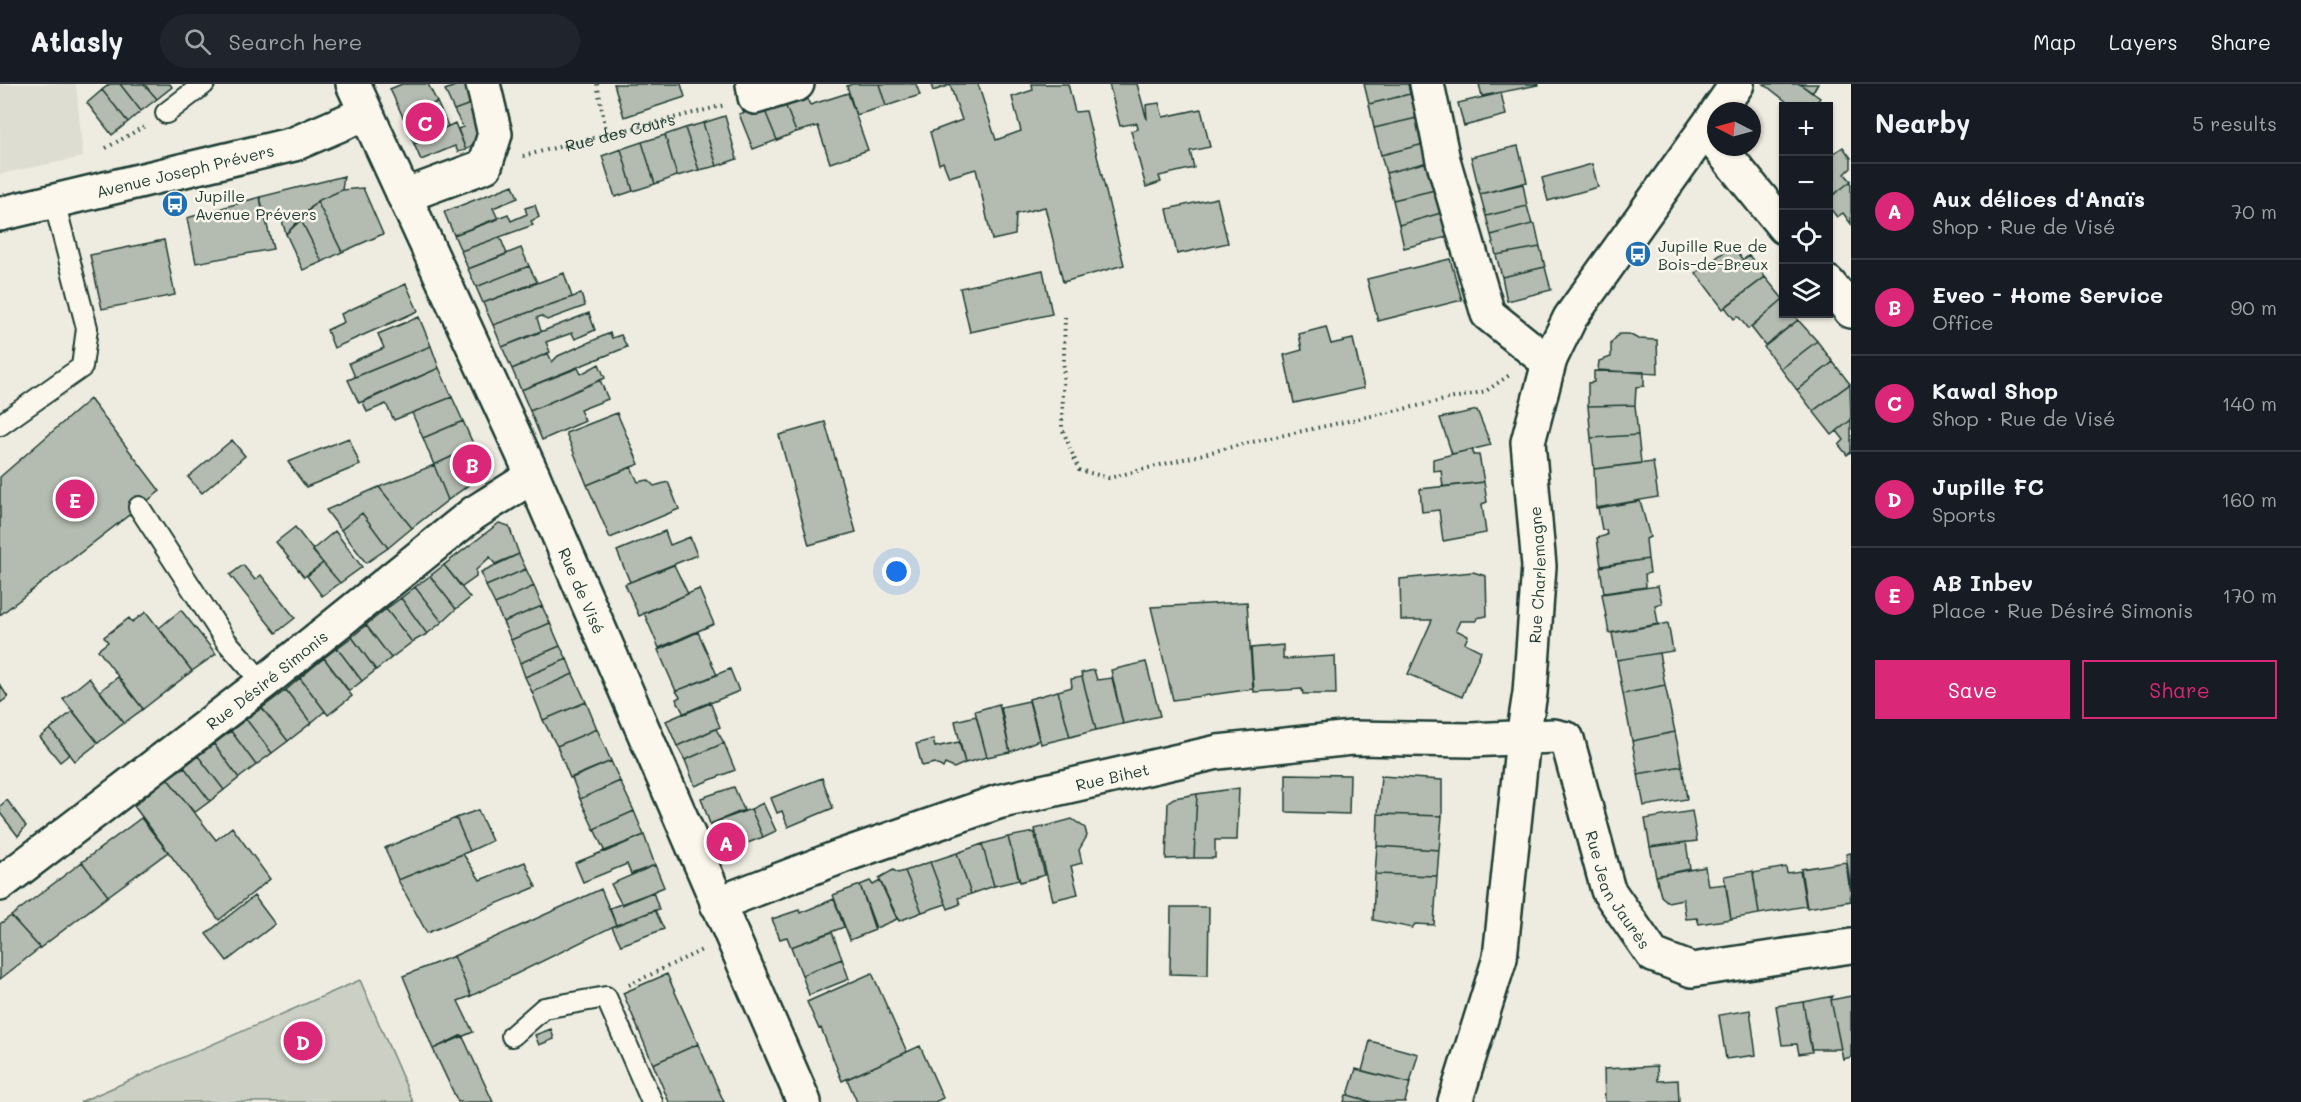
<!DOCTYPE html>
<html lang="en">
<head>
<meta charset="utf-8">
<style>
  :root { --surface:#171b24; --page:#20242c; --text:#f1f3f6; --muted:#9ea1a6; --line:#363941; --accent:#db2777 }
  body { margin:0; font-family:Mali,sans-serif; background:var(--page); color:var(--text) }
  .controls { position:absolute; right:18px; top:18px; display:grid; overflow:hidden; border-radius:0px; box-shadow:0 2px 4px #0004 }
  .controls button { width:54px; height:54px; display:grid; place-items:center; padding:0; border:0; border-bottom:2px solid var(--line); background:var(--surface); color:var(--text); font:30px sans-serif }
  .compass { position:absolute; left:1707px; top:18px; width:54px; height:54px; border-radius:50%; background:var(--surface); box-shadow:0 2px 4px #0004; rotate:276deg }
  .you { position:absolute; left:897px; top:488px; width:21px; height:21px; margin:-15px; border:4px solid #fff; border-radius:50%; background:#1a73e8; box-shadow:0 0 0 9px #1a73e833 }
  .badge { display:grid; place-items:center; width:39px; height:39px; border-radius:50%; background:var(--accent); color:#fff; font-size:20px; font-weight:700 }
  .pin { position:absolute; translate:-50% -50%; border:3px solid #fff; box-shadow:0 2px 6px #0006 }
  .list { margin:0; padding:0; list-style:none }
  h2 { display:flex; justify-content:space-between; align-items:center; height:78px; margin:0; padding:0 24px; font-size:26px }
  h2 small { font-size:20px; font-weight:400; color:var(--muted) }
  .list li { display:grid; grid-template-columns:39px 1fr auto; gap:18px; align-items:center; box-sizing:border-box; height:96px; padding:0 24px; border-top:2px solid var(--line) }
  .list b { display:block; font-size:22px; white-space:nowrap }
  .list p { margin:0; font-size:20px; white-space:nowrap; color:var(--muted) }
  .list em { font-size:20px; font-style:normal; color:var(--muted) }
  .actions { display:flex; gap:12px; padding:18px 24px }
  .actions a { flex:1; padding:14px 0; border:2px solid var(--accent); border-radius:0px; text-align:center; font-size:21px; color:var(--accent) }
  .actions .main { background:var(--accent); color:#fff }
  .icon { flex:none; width:33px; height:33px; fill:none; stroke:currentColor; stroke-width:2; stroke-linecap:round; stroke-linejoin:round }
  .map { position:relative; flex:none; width:1851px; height:1018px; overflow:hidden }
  header { display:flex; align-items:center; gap:36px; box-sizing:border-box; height:84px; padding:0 30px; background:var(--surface); border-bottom:2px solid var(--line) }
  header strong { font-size:28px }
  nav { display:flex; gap:33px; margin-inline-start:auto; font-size:21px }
  .search { width:420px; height:54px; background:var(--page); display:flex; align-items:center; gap:15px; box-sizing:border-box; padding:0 21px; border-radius:33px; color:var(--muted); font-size:22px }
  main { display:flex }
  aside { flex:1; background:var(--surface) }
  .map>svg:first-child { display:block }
  .built { fill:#ddddd2 }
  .green { fill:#cbcfc4; stroke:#75867c; stroke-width:1.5 }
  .building { fill:#b4bbb0; stroke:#1f3d34; stroke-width:1.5 }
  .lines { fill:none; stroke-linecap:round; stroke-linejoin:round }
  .service-casing { stroke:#1f3d34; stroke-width:24 }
  .minor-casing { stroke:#1f3d34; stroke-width:38 }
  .tertiary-casing { stroke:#1f3d34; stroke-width:38 }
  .secondary-casing { stroke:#1f3d34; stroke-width:38 }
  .path { stroke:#1f3d34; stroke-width:4; stroke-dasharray:1.5 4.5; stroke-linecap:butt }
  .service { stroke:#fbf7ec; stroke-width:20 }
  .minor { stroke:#fbf7ec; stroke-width:33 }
  .tertiary { stroke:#fbf7ec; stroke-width:33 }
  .secondary { stroke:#fbf7ec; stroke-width:33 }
  .labels { text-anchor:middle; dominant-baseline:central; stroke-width:5; stroke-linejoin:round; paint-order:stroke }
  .street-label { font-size:16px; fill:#1f3d34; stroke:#fbf7ec }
  .poi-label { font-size:16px; fill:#1f3d34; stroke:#fbf7ec; text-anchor:start }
</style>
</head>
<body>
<header>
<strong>Atlasly</strong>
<div class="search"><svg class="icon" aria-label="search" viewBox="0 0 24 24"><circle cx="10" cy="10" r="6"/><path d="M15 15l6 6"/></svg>Search here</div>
<nav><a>Map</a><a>Layers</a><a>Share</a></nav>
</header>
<main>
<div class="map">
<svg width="1851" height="1018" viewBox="0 0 1851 1018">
  <rect width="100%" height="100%" fill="#eeece1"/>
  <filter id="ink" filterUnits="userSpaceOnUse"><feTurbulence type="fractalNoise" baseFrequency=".0167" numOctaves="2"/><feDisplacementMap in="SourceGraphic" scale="12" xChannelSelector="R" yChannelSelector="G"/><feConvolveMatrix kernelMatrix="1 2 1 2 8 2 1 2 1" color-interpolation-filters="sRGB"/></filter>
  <g filter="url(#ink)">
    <!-- built -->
    <path class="built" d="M0,0H76L83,73L0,90Z"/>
    <!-- green -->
    <path class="green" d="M360,896L413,1018H80Z"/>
    <!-- building -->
    <path class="building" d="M110,0H120L141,27L128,38L102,6Z
      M120,0H144L157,15L141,27Z
      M144,0H170L172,3L157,15Z
      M402,0H428L437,18L403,33L390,5Z
      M460,0H471L476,18L454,26L445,6Z
      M614,0H681L685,13L624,33Z
      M852,0H879L886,22L856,31L847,2Z
      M879,0H916L920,11L886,22Z
      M931,0H978L996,56L1021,47L1012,13L1033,6L1032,0H1068L1075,28L1086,27L1124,181L1063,198L1045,123L1016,130L1015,151L992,156L976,85L949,93L943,78L939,80L930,48L962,36L950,1L933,7Z
      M1109,0H1137L1147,36L1146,21L1159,19L1163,33L1201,25L1210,63L1190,67L1194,84L1159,92L1161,98L1146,103L1131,47L1138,45L1137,39L1120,42Z
      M1364,0H1408L1410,10L1369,20Z
      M1479,0H1538V1L1482,12Z
      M1764,0H1800L1820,14L1814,22H1792Z
      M1800,0H1818L1812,9Z
      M102,6L128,38L112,51L87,19Z
      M804,8L810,21L848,9L868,66L830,79L818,42L796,48L783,15Z
      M1501,9L1506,31L1464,42L1458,19Z
      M1410,10L1417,34L1374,44L1369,20Z
      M783,15L796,48L777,56L763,22Z
      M437,18L448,42L434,49L435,52L414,60L403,33Z
      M476,18L480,54L466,66L458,45L463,43L454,26Z
      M763,22L777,56L753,65L739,30Z
      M725,32L737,75L717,82L703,39Z
      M1417,34L1424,60L1381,71L1374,44Z
      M455,39L466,66L458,68L455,62L421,76L414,60L435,52L434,49Z
      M703,39L717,82L699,86L685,44Z
      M685,44L699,86L677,92L665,51Z
      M665,51L677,92L655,100L642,58Z
      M642,58L655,100L633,107L621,65Z
      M1424,60L1428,78L1386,89L1381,71Z
      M1518,62L1527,98L1480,110L1471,73Z
      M1843,63L1851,74V84L1845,90L1851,97L1828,115V68L1831,71Z
      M621,65L633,107L615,113L602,72Z
      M1428,78L1435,106L1393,116L1386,89Z
      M1592,80L1598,103L1548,117L1542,94Z
      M344,92L342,106L317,117L286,150L281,133L264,136L260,113Z
      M1851,97V140L1843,129L1837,133L1828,122V115Z
      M1523,100L1527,122L1486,132L1480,110Z
      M513,101L518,114L493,124L498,135L454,151L444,128Z
      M363,104L383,150L342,168L317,117L342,106Z
      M1435,106L1441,129L1399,141L1393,116Z
      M260,113L273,165L196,179L187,134Z
      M1217,114L1228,159L1177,170L1167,125Z
      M317,117L342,168L322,178L301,136Z
      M535,121L539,133L531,137L533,141L461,167L454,151L508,130L511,137L527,130L525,124Z
      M1527,122L1532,140L1491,151L1486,132Z
      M1441,129L1447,153L1404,164L1399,141Z
      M301,136L322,178L303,186L286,150Z
      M1532,140H1535L1540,163L1496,171L1491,151Z
      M500,153L507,170L468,185L461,167Z
      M164,156L175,211L102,225L90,171Z
      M1732,162L1743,176L1749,171L1765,193L1723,225L1696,189Z
      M1540,163L1545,183L1502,193L1496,171Z
      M521,164L529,182L476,203L468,185Z
      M1450,175L1462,216L1378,237L1367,195Z
      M529,182L537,198L483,219L476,203Z
      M1545,183L1551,206L1507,217L1502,193Z
      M1043,186L1052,230L970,248L960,204Z
      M564,189L572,213L493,241L483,219Z
      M1765,193L1783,215L1748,245L1738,232L1734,235L1725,223Z
      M406,200L418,227L334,264L327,246L344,238L341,230Z
      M581,210L585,222L547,236L541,232L537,234L541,247L502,263L493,241Z
      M1783,215L1784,230H1794L1798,236L1765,261L1751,243Z
      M589,229L595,246L575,255L572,249L546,258L550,268L512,285L502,263Z
      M419,233L431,262L355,293L349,279L384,264L378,250Z
      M1798,236L1817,257L1781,285L1764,263Z
      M1326,243L1331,260L1353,255L1364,304L1294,319L1284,271L1302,266L1299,250Z
      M610,249L612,254L621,251L627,263L521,306L512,285L548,269L552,278L558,272Z
      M1619,250H1629L1638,255L1657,256L1658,290L1598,286L1599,277L1611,273V259Z
      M1817,257L1833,278L1797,306L1781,285Z
      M431,262L439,284L359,319L348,296Z
      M1833,278L1850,300L1813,327L1797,306Z
      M599,280L605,294L530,327L521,306L578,284L581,290Z
      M439,284L452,313L394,336L386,320L367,328L363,318Z
      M1594,287L1644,288V302L1636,303L1635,321L1588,322V299L1594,298Z
      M600,296L608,315L580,326L585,337L542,356L530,327Z
      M1850,300L1851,336L1832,351L1813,327Z
      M452,313L463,337L423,354L412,329Z
      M90,315L160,407L0,531V393Z
      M1635,321L1638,351L1591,354L1588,322Z
      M1477,326L1491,361L1452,370L1440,334Z
      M617,329L639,380L587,401L566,349Z
      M1851,336V368L1847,371L1839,361L1844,356L1837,347Z
      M463,337L474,362L434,381L423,354Z
      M825,338L856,448L809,461L779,351Z
      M1638,351L1641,379L1594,385L1591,354Z
      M349,354L360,381L306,403L288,378Z
      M232,356L245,372L202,409L188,393Z
      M474,362L485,389L448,416L434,381Z
      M1473,365V371H1479L1484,398L1443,403L1441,386L1433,387V375Z
      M1653,378L1658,413L1596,424L1594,385Z
      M434,381L448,416L412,444L379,403Z
      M631,383L638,398L648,396L654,402L668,398L679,425L610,454L587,401Z
      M1484,398L1487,418L1482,420L1486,449L1443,457L1439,426L1422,428L1420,405Z
      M379,403L412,444L388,464L362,429L341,446L326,426Z
      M1640,417L1650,453L1646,455L1648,475L1601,482L1597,454L1607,451L1606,446H1602L1598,424Z
      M362,429L388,464L366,479L341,446Z
      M499,439L509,442L519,470L495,480L490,473L476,486V493L462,503L444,481Z
      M295,443L323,479L304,493L276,458Z
      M335,447L362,483L340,499L312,466Z
      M665,447L670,461L690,453L697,471L630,498L617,467Z
      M519,470L526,485L486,502L481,488Z
      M1648,475L1650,489L1645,490L1646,503L1604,509L1600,483Z
      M323,479L340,499L322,512L307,492Z
      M243,481L255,496L261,491L295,534L276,549L230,491Z
      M444,481L470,514L456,525L430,492Z
      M674,481L688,510L639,532L625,500Z
      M526,485L534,502L495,520L486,502Z
      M1473,488L1486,492L1487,532L1477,534L1476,537H1460L1456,546L1468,552L1465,559L1481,567L1462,613L1408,590L1432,536H1401L1400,495Z
      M430,492L456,525L442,538L415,503Z
      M534,502L542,522L503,538L495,520Z
      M1658,502L1662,519L1655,521L1658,540L1609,549L1602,510Z
      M415,503L442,538L427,550L401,514Z
      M699,505L714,540L659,564L644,529Z
      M401,514L427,550L412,558L386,525Z
      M1247,518L1253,605L1173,616L1151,523Z
      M542,522L550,539L511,556L503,538Z
      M386,525L412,558L391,574L366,541Z
      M181,526L216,570L192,587L159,544Z
      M146,528L192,587L143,625L98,566L108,558L104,553L129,534L132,538Z
      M550,539L560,562L520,579L511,556Z
      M1668,539L1673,567L1617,576L1612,549Z
      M366,541L391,574L376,586L352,553Z
      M698,548L717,591L676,607L658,566Z
      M352,553L376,586L362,597L337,564Z
      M1283,561V575L1335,572L1336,610H1303L1302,605L1254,608L1251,564Z
      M560,562L567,575L525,593L520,579Z
      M337,564L362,597L349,607L324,574Z
      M1659,569L1665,601L1623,610L1617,576Z
      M324,574L352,612L328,631L300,594Z
      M567,575L573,590L532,608L525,593Z
      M1146,578L1160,632L1123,640L1111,586Z
      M730,585L739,607L684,630L676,615L680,613L676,607Z
      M1094,586L1097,596L1112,594L1123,640L1096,646L1081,589Z
      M573,590L586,618L543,636L532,608Z
      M118,593L143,625L124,639L100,607Z
      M1082,593L1096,646L1070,653L1058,607L1072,603L1071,595Z
      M89,594L124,639L98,659L63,615Z
      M300,594L325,627L311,639L286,606Z
      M0,601L8,613L0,619Z
      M1665,601L1675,648L1632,657L1623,610Z
      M286,606L311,639L288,657L262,624Z
      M1058,607L1070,653L1041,660L1029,615Z
      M1029,617L1039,656L1010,668L1001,623Z
      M586,618L597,645L557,662L543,636Z
      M710,618L720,643L677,662L666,637Z
      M999,620L1010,668L987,673L975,627Z
      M262,624L288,657L272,669L246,635Z
      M73,627L98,659L75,677L50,645Z
      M976,632L987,673L965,679L955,637Z
      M246,635L272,669L256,681L231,647Z
      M50,645L70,670L60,678L40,653Z
      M597,645L611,677L570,694L557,662Z
      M716,645L724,659L685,676L677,662Z
      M231,647L256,681L239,694L214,660Z
      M1675,648L1682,682L1638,690L1632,657Z
      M933,655L935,663L959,658L965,679L954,684L945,680L943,684L935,679L922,682L916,660Z
      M724,659L735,686L695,702L685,676Z
      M214,660L239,694L224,706L198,672Z
      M198,672L224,706L210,717L184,683Z
      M611,677L620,697L580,715L572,694Z
      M1682,682L1687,715L1644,722L1638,690Z
      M184,683L210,717L194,729L167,694Z
      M1286,690L1350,691L1349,730L1286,728Z
      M1381,692L1442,696V732L1378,730Z
      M167,694L216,756L232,743L270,795L219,836L134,722Z
      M822,694L833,724L788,743L782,727L777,729L771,714Z
      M620,697L634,727L594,745L580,715Z
      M734,703L744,726L710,740L701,714Z
      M1239,704L1237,756H1215V774H1194L1197,710Z
      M1197,710L1194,774L1166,775L1168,718L1174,714Z
      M7,716L26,742L18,752L0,729V722Z
      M763,719L776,747L763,753L751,725Z
      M751,725L763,753L724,768L710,740Z
      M478,726L492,757L470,767L456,734Z
      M634,727L644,751L605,768L594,745Z
      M1692,727L1697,757L1650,763L1645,735Z
      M1378,730L1442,732L1439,766L1377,762Z
      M141,734L168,768L108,812L82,778Z
      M456,734L470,767L398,796L385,764Z
      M1072,735L1085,744L1087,752L1079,766L1082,779L1071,782L1078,810L1053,816L1035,745Z
      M1034,748L1045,791L1020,798L1008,753Z
      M644,751L655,781L631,790L627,780L583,798L575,779Z
      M1008,753L1019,796L994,802L982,760Z
      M1686,758L1690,785L1656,792L1650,763Z
      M982,760L994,802L971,810L957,769Z
      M1377,762L1439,766L1437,792L1375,790Z
      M957,769L971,810L958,814L960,820L948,825L930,778Z
      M1851,769V807L1846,770Z
      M463,770L480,796L525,778L536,803L427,849L398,796Z
      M82,778L108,812L40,864L11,832Z
      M930,778L946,820L922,828L905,787Z
      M1846,778L1851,817L1807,824L1801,785Z
      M655,781L664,803L622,821L611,800Z
      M1705,783L1708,802L1726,800L1731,835L1699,840L1697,834L1686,835L1683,815L1668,818L1661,812L1656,792Z
      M1786,783L1787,789L1800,787L1806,822L1759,830L1753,789Z
      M893,786L898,789L905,787L922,828L899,837L879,794Z
      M1753,787L1759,830L1731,835L1724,792Z
      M1375,790L1437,792L1434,841L1415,840L1412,844L1373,836Z
      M870,797L873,801L880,797L897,835L876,844L860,801Z
      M860,801L875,846L850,856L833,811Z
      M601,805L616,841L471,912L454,872Z
      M653,808L659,825L616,841L610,824Z
      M254,812L275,840L227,877L206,850Z
      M834,815L844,843L791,863L787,853L780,855L772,835L799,826L800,829Z
      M1171,823H1209L1208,891L1170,890Z
      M655,826L664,845L621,861L612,843Z
      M11,832L40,864L0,895V840Z
      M832,848L842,875L802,891L791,863Z
      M454,872L471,912L458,917L473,948L433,965L403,892Z
      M842,875L849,895L809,911L802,891Z
      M872,889L907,968L842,997L821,944L819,945L807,918Z
      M667,890L698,960L653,980L623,909Z
      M1833,912L1831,916L1841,965H1811L1803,918Z
      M1851,912V973L1843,975L1831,916Z
      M1803,918L1812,968L1799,970L1797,960L1782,961L1776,922Z
      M1750,926L1756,971L1726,975L1719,931Z
      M551,945L554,955L539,961L535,951Z
      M462,951L493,1018H458L433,965Z
      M1370,957L1418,970L1410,999L1362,987Z
      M698,960L724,1018H669L653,980Z
      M920,962L943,1014L935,1018H857L847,995Z
      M1657,982L1658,997L1678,996L1679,1018H1605L1604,985Z
      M1356,985L1410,999L1405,1018H1372L1348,1011Z
      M1346,1011H1348L1372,1018H1344Z"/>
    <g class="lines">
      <defs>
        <path id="service" d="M166,29L204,0
          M0,341L82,283L87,244L54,117
          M139,423L226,557L263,599
          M512,952L544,924L606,913L652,1018"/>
        <g id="minor">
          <path d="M753,0L755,13L797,0"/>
          <path d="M1427,0L1443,76L1488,230L1539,271L1550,275"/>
          <path d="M1719,63L1784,143"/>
          <path d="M404,112L485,82L495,50L483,0"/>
          <path id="s2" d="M0,130L294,60L366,29"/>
          <path d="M1828,199L1851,227"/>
          <path id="s3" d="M0,800L263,599L474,429L533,392"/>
          <path id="s4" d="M717,820L842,772L998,718L1218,668L1352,654L1471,656L1554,652L1567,655L1608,806L1653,871L1692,886L1851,862"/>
        </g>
        <g id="tertiary">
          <path d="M1718,27L1737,0"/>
          <path id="s5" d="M1455,1018L1500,874L1523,654L1530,609L1539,482L1528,358L1550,275L1570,234L1716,30"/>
        </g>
        <g id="secondary">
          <path id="s6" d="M353,0L533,392L804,1018"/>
        </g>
      </defs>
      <!-- service casing -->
      <use href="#service" class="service-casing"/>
      <!-- minor casing -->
      <use href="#minor" class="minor-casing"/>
      <!-- tertiary casing -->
      <use href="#tertiary" class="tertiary-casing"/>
      <!-- secondary casing -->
      <use href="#secondary" class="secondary-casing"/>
      <!-- path -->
      <g class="path">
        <path d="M597,0L607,51"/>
        <path d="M106,64L145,42"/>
        <path id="s1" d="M523,72L725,21"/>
        <path d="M1065,233L1062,344L1079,386L1109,394L1243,360L1486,307L1511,290"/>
        <path d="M629,901L704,865"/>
      </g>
      <!-- service -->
      <use href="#service" class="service"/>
      <!-- minor -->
      <use href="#minor" class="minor"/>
      <!-- tertiary -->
      <use href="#tertiary" class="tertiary"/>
      <!-- secondary -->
      <use href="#secondary" class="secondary"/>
    </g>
  </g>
  <!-- icons -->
  <defs>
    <symbol id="bus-disc" viewBox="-11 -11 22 22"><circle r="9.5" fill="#1f6fb2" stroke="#fbf7ec"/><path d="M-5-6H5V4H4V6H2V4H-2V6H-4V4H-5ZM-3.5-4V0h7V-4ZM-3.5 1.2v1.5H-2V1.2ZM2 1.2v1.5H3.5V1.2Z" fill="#fff"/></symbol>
  </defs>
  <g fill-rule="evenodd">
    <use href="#bus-disc" x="160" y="105" width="30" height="30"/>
    <use href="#bus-disc" x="1623" y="155" width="30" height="30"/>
  </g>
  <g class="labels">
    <!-- street labels -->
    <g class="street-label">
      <text stroke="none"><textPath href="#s1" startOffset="100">Rue des Cours</textPath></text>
      <text stroke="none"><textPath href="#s2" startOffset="190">Avenue Joseph Prévers</textPath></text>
      <text stroke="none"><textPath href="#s5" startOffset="536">Rue Charlemagne</textPath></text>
      <text stroke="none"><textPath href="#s6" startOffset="556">Rue de Visé</textPath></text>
      <text stroke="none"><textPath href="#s3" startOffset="336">Rue Désiré Simonis</textPath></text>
      <text stroke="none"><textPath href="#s4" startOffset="416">Rue Bihet</textPath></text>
      <text stroke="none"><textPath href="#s4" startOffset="1035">Rue Jean Jaurès</textPath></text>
    </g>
    <!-- poi labels -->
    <g class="poi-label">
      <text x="195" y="111">Jupille<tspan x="195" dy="18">Avenue Prévers</tspan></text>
      <text x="1658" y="161">Jupille Rue de<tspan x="1658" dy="18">Bois-de-Breux</tspan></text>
    </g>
  </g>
</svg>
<div class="controls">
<button>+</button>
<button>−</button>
<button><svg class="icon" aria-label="locate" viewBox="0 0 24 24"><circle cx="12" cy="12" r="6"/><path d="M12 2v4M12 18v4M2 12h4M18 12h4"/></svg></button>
<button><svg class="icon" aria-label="layers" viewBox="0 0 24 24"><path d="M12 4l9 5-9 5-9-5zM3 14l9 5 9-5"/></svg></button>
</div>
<svg class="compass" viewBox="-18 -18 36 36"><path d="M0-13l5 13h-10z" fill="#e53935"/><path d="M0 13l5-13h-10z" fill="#9ea1a6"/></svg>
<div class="you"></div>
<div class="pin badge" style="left:726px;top:758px">A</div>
<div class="pin badge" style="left:472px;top:380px">B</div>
<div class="pin badge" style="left:425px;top:38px">C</div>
<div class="pin badge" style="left:303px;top:957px">D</div>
<div class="pin badge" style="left:75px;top:415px">E</div>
</div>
<aside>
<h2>Nearby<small>5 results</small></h2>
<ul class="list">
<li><span class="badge">A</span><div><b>Aux délices d'Anaïs</b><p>Shop · Rue de Visé</p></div><em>70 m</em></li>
<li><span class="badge">B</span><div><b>Eveo - Home Service</b><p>Office</p></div><em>90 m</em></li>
<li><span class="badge">C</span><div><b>Kawal Shop</b><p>Shop · Rue de Visé</p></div><em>140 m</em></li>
<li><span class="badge">D</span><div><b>Jupille FC</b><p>Sports</p></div><em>160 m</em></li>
<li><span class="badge">E</span><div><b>AB Inbev</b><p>Place · Rue Désiré Simonis</p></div><em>170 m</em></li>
</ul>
<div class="actions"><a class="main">Save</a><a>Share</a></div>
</aside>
</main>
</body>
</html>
